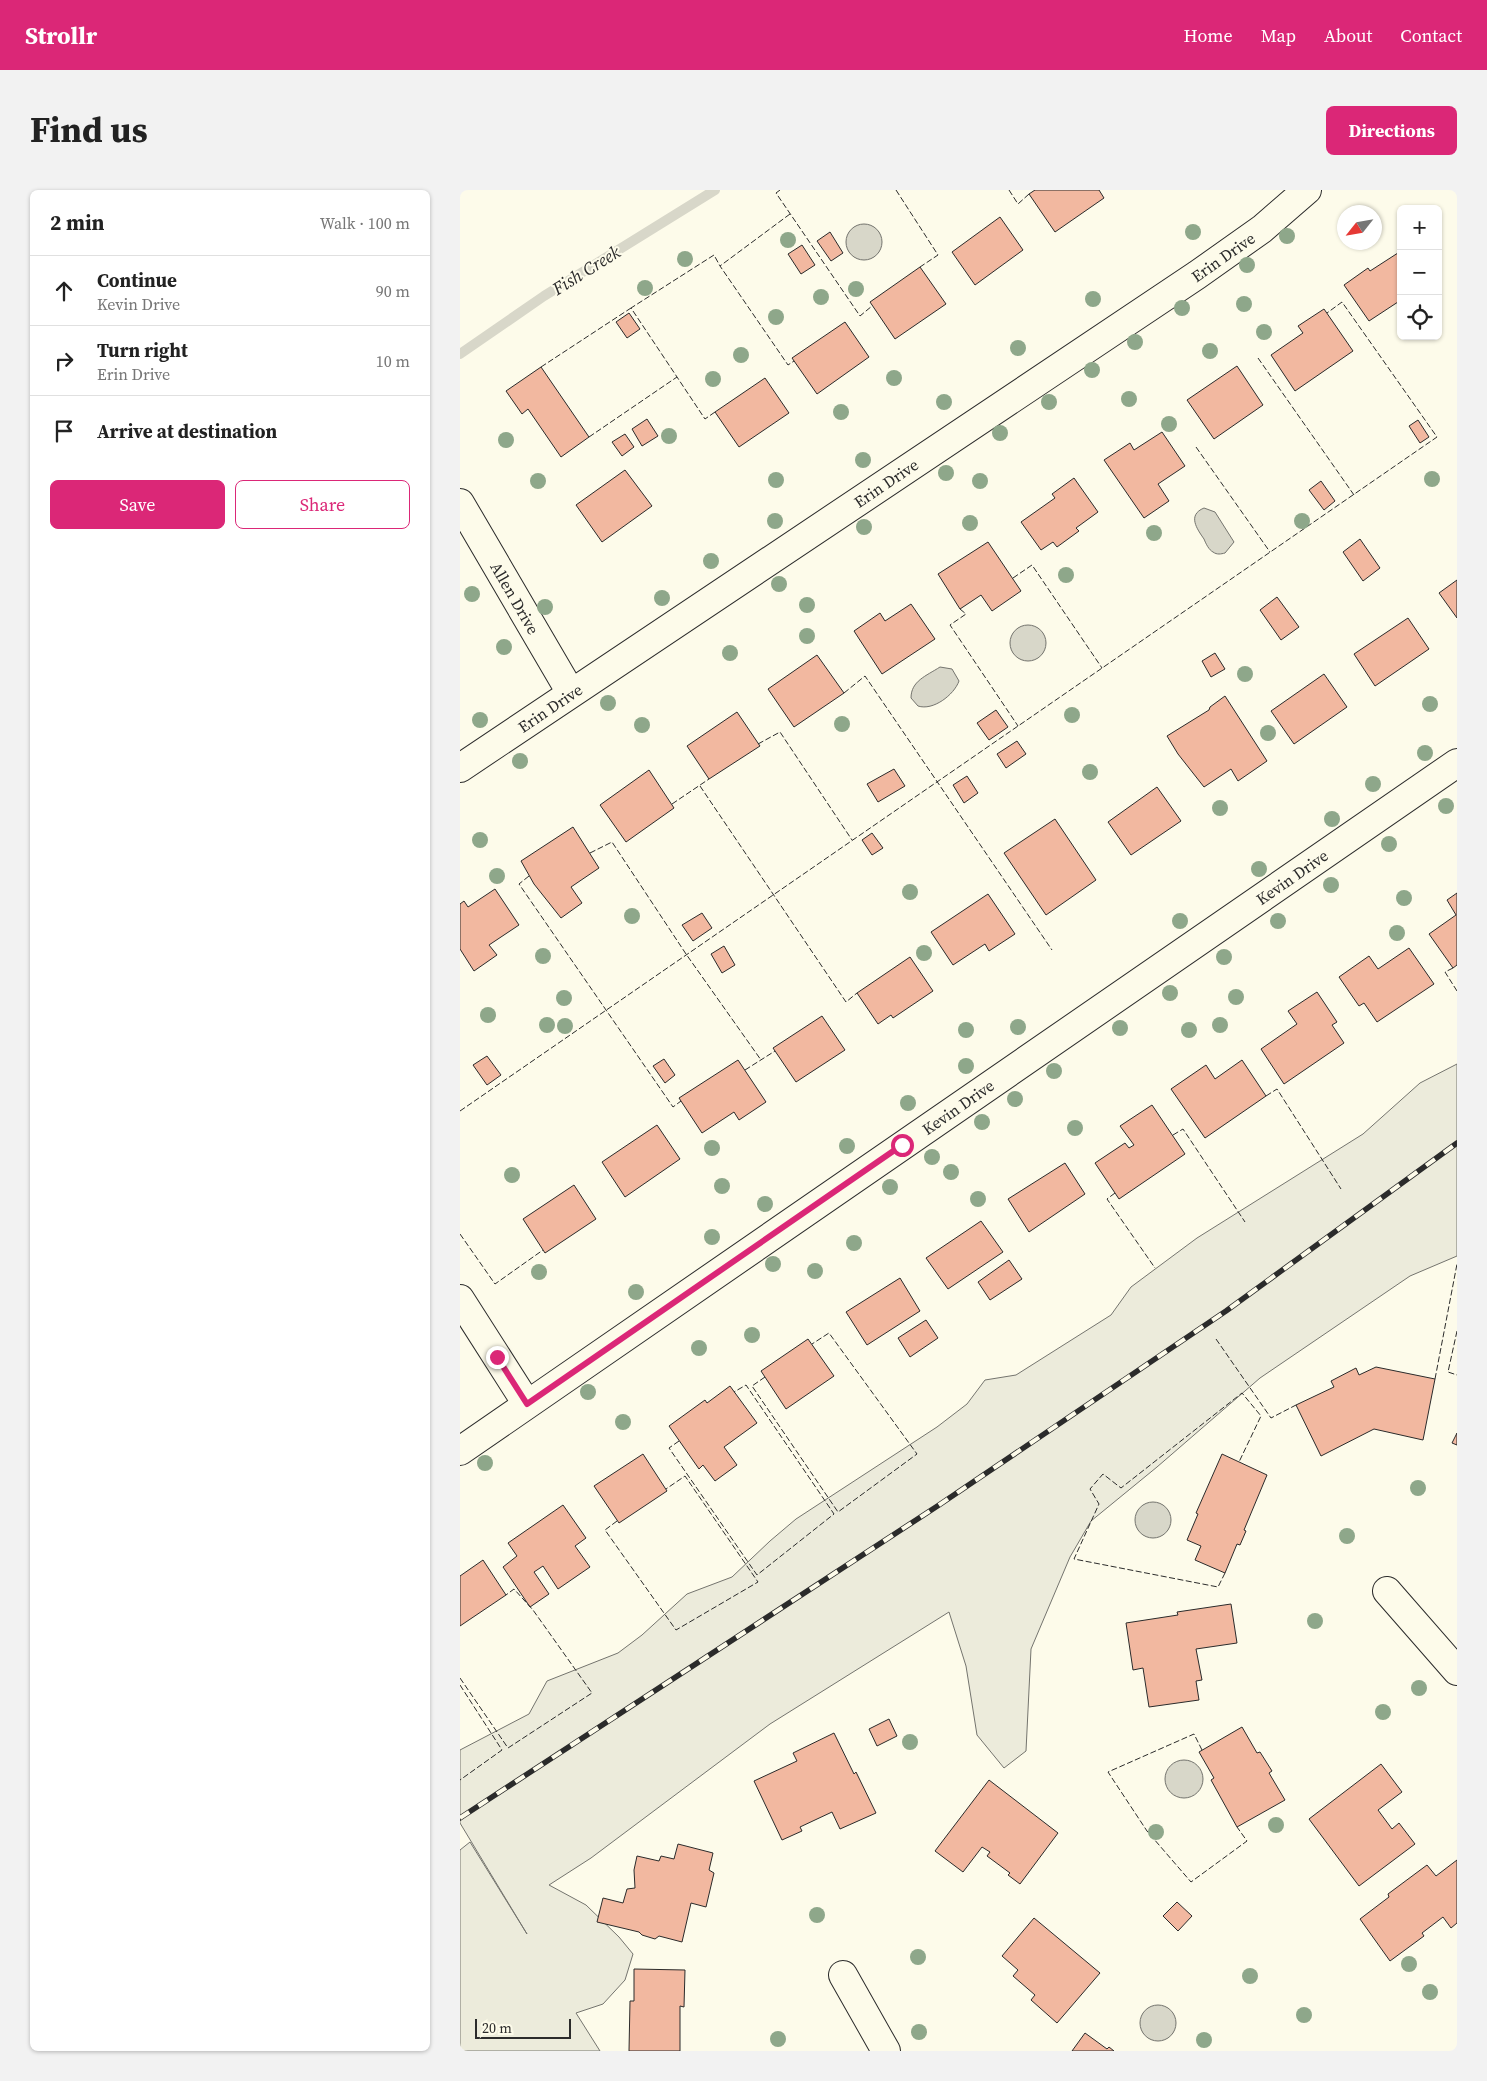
<!DOCTYPE html>
<html lang="en">
<head>
<meta charset="utf-8">
<style>
  :root { --surface:#fff; --page:#f2f2f2; --text:#222; --muted:#767676; --line:#e0e0e0; --accent:#db2777 }
  body { margin:0; font-family:"Source Serif 4",serif; background:var(--page); color:var(--text) }
  .controls { position:absolute; right:15px; top:15px; display:grid; overflow:hidden; border-radius:8px; box-shadow:0 1px 4px #0004 }
  .controls button { width:45px; height:45px; display:grid; place-items:center; padding:0; border:0; border-bottom:1px solid var(--line); background:var(--surface); color:var(--text); font:25px sans-serif }
  .compass { position:absolute; left:877px; top:15px; width:45px; height:45px; border-radius:50%; background:var(--surface); box-shadow:0 1px 4px #0004; rotate:239deg }
  .scale { position:absolute; left:15px; bottom:12px; width:96px; box-sizing:border-box; padding-left:5px; border:2px solid #2b2b2b; border-top:0; font-size:14px; line-height:18px; white-space:nowrap; color:#2b2b2b; -webkit-text-stroke:4px #fdfbea; paint-order:stroke }
  .stop { position:absolute; width:15px; height:15px; margin:-11px; border:4px solid #db2777; border-radius:50%; background:#fff }
  .stop.end { background:#db2777; border-color:#fff; box-shadow:0 1px 5px #0008 }
  .list { margin:0; padding:0; list-style:none }
  h2 { display:flex; justify-content:space-between; align-items:center; height:65px; margin:0; padding:0 20px; font-size:21px }
  h2 small { font-size:16px; font-weight:400; color:var(--muted) }
  .list li { display:grid; grid-template-columns:32px 1fr auto; gap:15px; align-items:center; box-sizing:border-box; height:70px; padding:0 20px; border-top:1px solid var(--line) }
  .list b { display:block; font-size:19px; white-space:nowrap }
  .list p { margin:0; font-size:16px; white-space:nowrap; color:var(--muted) }
  .list em { font-size:16px; font-style:normal; color:var(--muted) }
  .actions { display:flex; gap:10px; padding:15px 20px }
  .actions a { flex:1; padding:11px 0; border:1px solid var(--accent); border-radius:8px; text-align:center; font-size:18px; color:var(--accent) }
  .actions .main { background:var(--accent); color:#fff }
  .icon { flex:none; width:28px; height:28px; fill:none; stroke:currentColor; stroke-width:2; stroke-linecap:round; stroke-linejoin:round }
  .map { position:relative; flex:none; width:997px; height:1861px; overflow:hidden; border-radius:8px }
  header { display:flex; align-items:center; gap:30px; box-sizing:border-box; height:70px; padding:0 25px; background:var(--accent); color:#fff }
  header strong { font-size:24px }
  nav { display:flex; gap:28px; margin-inline-start:auto; font-size:18px }
  .intro { display:flex; align-items:center; justify-content:space-between; box-sizing:border-box; height:120px; padding:0 30px }
  h1 { margin:0; font-size:35px }
  .button { padding:12px 22px; border-radius:8px; background:var(--accent); color:#fff; font-size:18px; font-weight:700 }
  main { display:flex; gap:30px; padding:0 30px }
  aside { flex:1; background:var(--surface); border-radius:8px; box-shadow:0 1px 4px #0004 }
  .map>svg:first-child { display:block }
  .green { fill:#ecebdb; stroke:#74746e }
  .water { fill:#d8d7c9; stroke:#74746e }
  .lines { fill:none; stroke-linecap:round; stroke-linejoin:round }
  .stream { stroke:#d8d7c9; stroke-width:10 }
  .building { fill:#f2b8a0; stroke:#2b2b2b }
  .street-casing { stroke:#2b2b2b; stroke-width:30 }
  .street { stroke:#fdfbea; stroke-width:28 }
  .rail-casing { stroke:#2b2b2b; stroke-width:5.5 }
  .rail { stroke:#fdfbea; stroke-width:4; stroke-dasharray:11; stroke-linecap:butt }
  .fence { stroke:#2b2b2b; stroke-width:1; stroke-dasharray:6 2.5; stroke-linecap:butt }
  .tree { fill:#8ea78a }
  .route { stroke:#db2777; stroke-width:6 }
  .labels { text-anchor:middle; dominant-baseline:central; stroke-width:4; stroke-linejoin:round; paint-order:stroke }
  .street-label { font-size:16px; fill:#2b2b2b; stroke:#fdfbea }
  .water-label { font-size:18px; font-style:italic; fill:#2b2b2b; stroke:#fdfbea }
</style>
</head>
<body>
<header>
<strong>Strollr</strong>
<nav><a>Home</a><a>Map</a><a>About</a><a>Contact</a></nav>
</header>
<div class="intro"><h1>Find us</h1><a class="button">Directions</a></div>
<main>
<aside>
<h2>2 min<small>Walk · 100 m</small></h2>
<ul class="list">
<li><svg class="icon" aria-label="ahead" viewBox="0 0 24 24"><path d="M12 20V5M6 11l6-6 6 6"/></svg><div><b>Continue</b><p>Kevin Drive</p></div><em>90 m</em></li>
<li><svg class="icon" aria-label="right" viewBox="0 0 24 24"><path d="M7 20v-9h11M14 6l5 5-5 5"/></svg><div><b>Turn right</b><p>Erin Drive</p></div><em>10 m</em></li>
<li><svg class="icon" aria-label="arrive" viewBox="0 0 24 24"><path d="M6 21V4h12l-3 4 3 4H6"/></svg><div><b>Arrive at destination</b></div></li>
</ul>
<div class="actions"><a class="main">Save</a><a>Share</a></div>
</aside>
<div class="map">
<svg width="997" height="1861" viewBox="0 0 997 1861">
  <rect width="100%" height="100%" fill="#fdfbea"/>
  <!-- green -->
  <path class="green" d="M997,874V1066L950,1086L800,1188L697,1277L631,1331L610,1367L571,1459L566,1561L544,1578L517,1545L506,1476L489,1422L310,1534L131,1668L89,1695L126,1715L159,1747L173,1764L165,1790L143,1814L116,1823L140,1861H0V1660L10,1652L67,1744L0,1633V1560L69,1524L87,1491L158,1463L182,1445L227,1404L272,1387L310,1351L336,1329L477,1237L507,1214L525,1190L556,1185L651,1125L671,1097L737,1048L903,944L960,893Z"/>
  <!-- water -->
  <path class="water" d="M386 52a18 18 0 1 1 36 0a18 18 0 1 1-36 0Z
    M744,318L755,322L774,352L765,363C761,364 757,365 753,362C749,360 746,354 744,349C737,339 727,325 744,318Z
    M550 453a18 18 0 1 1 36 0a18 18 0 1 1-36 0Z
    M480,477L492,479L499,491C494,505 473,521 458,516L451,508C451,491 466,486 480,477Z
    M675 1330a18 18 0 1 1 36 0a18 18 0 1 1-36 0Z
    M705 1589a19 19 0 1 1 38 0a19 19 0 1 1-38 0Z
    M680 1833a18 18 0 1 1 36 0a18 18 0 1 1-36 0Z"/>
  <g class="lines">
    <!-- stream -->
    <path class="stream" d="M0,164L84,106L255,0"/>
  </g>
  <!-- building -->
  <path class="building" d="M575,0H639L644,8L595,42L569,4Z
    M540,27L563,60L515,95L492,62Z
    M370,42L383,63L371,71L357,51Z
    M342,55L355,75L341,84L328,64Z
    M941,61V110L909,131L884,95L908,78L910,81Z
    M460,77L486,114L435,149L410,112Z
    M864,119L893,161L835,201L811,165L843,143L838,136Z
    M169,123L180,139L167,148L156,132Z
    M385,132L409,167L357,204L332,168Z
    M777,176L803,215L754,249L727,210Z
    M81,177L129,247L101,267L68,219L62,224L46,201Z
    M305,188L329,223L279,257L255,222Z
    M187,229L198,246L182,256L172,239Z
    M958,230L969,247L960,253L949,236Z
    M702,242L725,276L698,294L709,311L684,328L644,270L670,253L674,260Z
    M165,244L174,257L162,266L152,252Z
    M165,280L192,316L142,352L116,315Z
    M614,288L638,322L616,338L619,341L597,357L593,352L581,360L561,332L595,308L592,304Z
    M861,291L875,311L864,320L849,300Z
    M900,349L920,378L903,391L883,362Z
    M528,352L561,401L532,421L521,405L500,419L478,384Z
    M997,390V428L979,403Z
    M817,407L839,437L821,450L800,420Z
    M451,414L475,449L422,484L394,441L420,423L425,431Z
    M948,428L969,459L915,496L894,464Z
    M755,463L765,479L751,487L742,471Z
    M357,465L384,503L334,537L308,499Z
    M864,484L887,517L834,554L811,521Z
    M765,506L807,571L778,591L771,579L744,597L718,564L707,546L749,520L750,517Z
    M536,520L548,537L529,550L517,533Z
    M277,522L300,556L249,589L227,556Z
    M557,551L566,564L546,578L537,564Z
    M434,579L445,596L418,612L407,594Z
    M189,580L214,618L166,652L140,615Z
    M507,586L518,603L504,613L493,595Z
    M697,597L721,631L671,665L648,632Z
    M595,629L636,690L586,725L544,663Z
    M113,637L139,678L111,697L122,713L101,728L74,694L61,671Z
    M412,643L423,658L412,665L402,650Z
    M35,699L59,735L29,755L37,765L14,781L0,759V714L4,711L8,717Z
    M997,703V775L993,778L969,744L996,725L987,710Z
    M528,704L555,744L529,761L525,754L493,775L471,742Z
    M242,723L252,738L233,751L222,735Z
    M264,756L275,775L262,783L251,764Z
    M949,758L974,794L917,832L904,813L899,816L879,787L909,766L918,779Z
    M450,767L473,801L433,828L431,825L418,834L397,803Z
    M857,802L877,832L872,835L884,853L824,894L801,859L837,834L828,821Z
    M362,826L385,860L336,892L313,858Z
    M27,866L41,885L27,895L13,875Z
    M204,869L215,885L205,893L193,876Z
    M278,870L306,912L279,930L274,922L242,943L219,908Z
    M782,870L806,906L745,948L711,899L746,875L755,889Z
    M692,915L725,964L659,1009L635,973L665,953L669,958L674,955L660,936Z
    M197,935L220,969L165,1007L142,972Z
    M605,973L625,1004L569,1042L548,1009Z
    M114,995L136,1029L85,1063L63,1029Z
    M521,1031L543,1062L488,1099L466,1068Z
    M549,1070L562,1089L530,1110L518,1092Z
    M440,1088L460,1121L407,1155L386,1122Z
    M466,1130L478,1148L450,1167L438,1148Z
    M348,1149L374,1186L326,1219L301,1181Z
    M916,1177L975,1189L963,1250L914,1239L861,1266L836,1215L874,1197L871,1191L896,1178L899,1185Z
    M270,1196L297,1233L264,1257L277,1275L255,1291L243,1275L239,1279L209,1236L245,1210L247,1213Z
    M997,1243V1255L992,1253Z
    M183,1264L207,1301L159,1333L134,1296Z
    M762,1264L807,1285L784,1340L786,1341L780,1355L777,1354L765,1383L735,1370L741,1356L727,1350L738,1324L736,1323Z
    M103,1315L126,1348L115,1356L130,1377L98,1399L83,1376L74,1382L89,1404L70,1417L43,1377L57,1366L48,1353Z
    M23,1370L46,1405L0,1436V1386Z
    M771,1414L777,1453L736,1459L742,1490L736,1491L739,1510L689,1517L683,1478L673,1480L666,1433L718,1425L717,1422Z
    M429,1529L437,1546L417,1556L409,1539Z
    M782,1537L797,1563L800,1562L812,1581L809,1583L825,1610L777,1637L751,1590L754,1588L739,1562Z
    M374,1543L394,1584L396,1582L416,1623L380,1639L372,1622L340,1637L342,1641L322,1650L294,1591L337,1571L333,1563Z
    M921,1574L942,1602L918,1620L932,1639L939,1633L955,1654L899,1696L849,1629Z
    M529,1590L598,1643L560,1694L548,1685L550,1683L527,1666L530,1662L522,1657L503,1682L475,1661Z
    M218,1654L253,1663L249,1680L254,1683L246,1717L231,1713L222,1752L199,1746L195,1749L182,1745L179,1742L137,1732L143,1708L163,1713L167,1699L175,1698L174,1680L177,1666L199,1671L201,1666L214,1669Z
    M997,1670V1733L991,1738L983,1727L962,1743L964,1746L930,1771L900,1729L929,1707L928,1704L967,1675L976,1686Z
    M717,1712L732,1726L718,1741L703,1726Z
    M574,1728L640,1783L597,1833L571,1810L575,1805L553,1786L558,1780L542,1766Z
    M174,1779L225,1780L224,1817L220,1816V1861H169L170,1811H174Z
    M625,1843L647,1859L649,1857L654,1861H612Z"/>
  <g class="lines">
    <defs>
      <path id="street" d="M0,313L111,503
        M0,578L737,85L802,39L847,0
        M0,1109L67,1214
        M0,1261L997,573
        M927,1401L997,1481
        M383,1785L426,1861"/>
    </defs>
    <!-- street casing -->
    <use href="#street" class="street-casing"/>
    <!-- street -->
    <use href="#street" class="street"/>
    <defs>
      <path id="rail" d="M0,1628L479,1315L766,1121L997,953"/>
    </defs>
    <!-- rail casing -->
    <use href="#rail" class="rail-casing"/>
    <!-- rail -->
    <use href="#rail" class="rail"/>
    <!-- fence -->
    <path class="fence" d="M320,0L316,3L400,126L412,116
      M436,0L478,65L460,77
      M549,0L558,14L569,4
      M330,24L260,76L328,175L334,171
      M798,168L894,305
      M81,177L171,118
      M255,222L245,229L171,118L254,65L260,76
      M129,247L217,187
      M736,257L810,362
      M553,388L572,375L642,478
      M500,419L506,424L490,435L558,536
      M384,503L405,486L592,760
      M298,554L320,542L392,650
      M240,596L386,812L397,803
      M212,614L249,589
      M130,663L152,652L226,764L301,870
      M69,686L59,694L213,917L221,911
      M993,778L985,782L997,801
      M285,880L315,861
      M806,906L817,899L881,999
      M0,921L977,247L882,112L867,123
      M713,945L723,939L785,1032
      M655,1003L647,1009L695,1078
      M0,1044L35,1094L83,1060
      M997,1141L988,1182L997,1185
      M756,1149L811,1228L836,1215
      M305,1187L292,1196L378,1322L457,1264L369,1143L352,1154
      M975,1189L997,1074
      M219,1251L209,1258L297,1385L374,1324L286,1195L274,1202
      M157,1331L145,1340L216,1440L298,1392L225,1286L206,1299
      M765,1383L758,1397L614,1369L639,1314L630,1299L643,1284L661,1298L782,1203L801,1226L779,1272
      M0,1488L48,1558L132,1503L73,1420L54,1399L46,1405
      M0,1495L42,1560L0,1590
      M742,1560L734,1544L648,1582L687,1641L731,1692L787,1651L777,1637"/>
  </g>
  <!-- trees -->
  <g class="tree">
    <circle cx="733" cy="42" r="8"/>
    <circle cx="827" cy="46" r="8"/>
    <circle cx="328" cy="50" r="8"/>
    <circle cx="225" cy="69" r="8"/>
    <circle cx="787" cy="75" r="8"/>
    <circle cx="185" cy="98" r="8"/>
    <circle cx="396" cy="99" r="8"/>
    <circle cx="361" cy="107" r="8"/>
    <circle cx="633" cy="109" r="8"/>
    <circle cx="784" cy="114" r="8"/>
    <circle cx="722" cy="118" r="8"/>
    <circle cx="316" cy="127" r="8"/>
    <circle cx="804" cy="142" r="8"/>
    <circle cx="675" cy="152" r="8"/>
    <circle cx="558" cy="158" r="8"/>
    <circle cx="750" cy="161" r="8"/>
    <circle cx="281" cy="165" r="8"/>
    <circle cx="632" cy="180" r="8"/>
    <circle cx="434" cy="188" r="8"/>
    <circle cx="253" cy="189" r="8"/>
    <circle cx="669" cy="209" r="8"/>
    <circle cx="484" cy="212" r="8"/>
    <circle cx="589" cy="212" r="8"/>
    <circle cx="381" cy="222" r="8"/>
    <circle cx="709" cy="234" r="8"/>
    <circle cx="540" cy="243" r="8"/>
    <circle cx="209" cy="246" r="8"/>
    <circle cx="46" cy="250" r="8"/>
    <circle cx="403" cy="270" r="8"/>
    <circle cx="486" cy="283" r="8"/>
    <circle cx="972" cy="289" r="8"/>
    <circle cx="316" cy="290" r="8"/>
    <circle cx="78" cy="291" r="8"/>
    <circle cx="520" cy="291" r="8"/>
    <circle cx="315" cy="331" r="8"/>
    <circle cx="842" cy="331" r="8"/>
    <circle cx="510" cy="333" r="8"/>
    <circle cx="404" cy="337" r="8"/>
    <circle cx="694" cy="343" r="8"/>
    <circle cx="251" cy="371" r="8"/>
    <circle cx="606" cy="385" r="8"/>
    <circle cx="319" cy="394" r="8"/>
    <circle cx="12" cy="404" r="8"/>
    <circle cx="202" cy="408" r="8"/>
    <circle cx="347" cy="415" r="8"/>
    <circle cx="85" cy="417" r="8"/>
    <circle cx="347" cy="446" r="8"/>
    <circle cx="44" cy="457" r="8"/>
    <circle cx="270" cy="463" r="8"/>
    <circle cx="785" cy="484" r="8"/>
    <circle cx="148" cy="513" r="8"/>
    <circle cx="970" cy="514" r="8"/>
    <circle cx="612" cy="525" r="8"/>
    <circle cx="20" cy="530" r="8"/>
    <circle cx="382" cy="534" r="8"/>
    <circle cx="182" cy="535" r="8"/>
    <circle cx="808" cy="543" r="8"/>
    <circle cx="965" cy="563" r="8"/>
    <circle cx="60" cy="571" r="8"/>
    <circle cx="630" cy="582" r="8"/>
    <circle cx="913" cy="594" r="8"/>
    <circle cx="986" cy="616" r="8"/>
    <circle cx="760" cy="618" r="8"/>
    <circle cx="872" cy="629" r="8"/>
    <circle cx="20" cy="650" r="8"/>
    <circle cx="929" cy="654" r="8"/>
    <circle cx="799" cy="679" r="8"/>
    <circle cx="37" cy="686" r="8"/>
    <circle cx="871" cy="695" r="8"/>
    <circle cx="450" cy="702" r="8"/>
    <circle cx="944" cy="708" r="8"/>
    <circle cx="172" cy="726" r="8"/>
    <circle cx="720" cy="731" r="8"/>
    <circle cx="818" cy="731" r="8"/>
    <circle cx="937" cy="743" r="8"/>
    <circle cx="464" cy="763" r="8"/>
    <circle cx="83" cy="766" r="8"/>
    <circle cx="764" cy="767" r="8"/>
    <circle cx="710" cy="803" r="8"/>
    <circle cx="776" cy="807" r="8"/>
    <circle cx="104" cy="808" r="8"/>
    <circle cx="28" cy="825" r="8"/>
    <circle cx="87" cy="835" r="8"/>
    <circle cx="760" cy="835" r="8"/>
    <circle cx="105" cy="836" r="8"/>
    <circle cx="558" cy="837" r="8"/>
    <circle cx="660" cy="838" r="8"/>
    <circle cx="506" cy="840" r="8"/>
    <circle cx="729" cy="840" r="8"/>
    <circle cx="506" cy="876" r="8"/>
    <circle cx="594" cy="881" r="8"/>
    <circle cx="555" cy="909" r="8"/>
    <circle cx="448" cy="913" r="8"/>
    <circle cx="522" cy="932" r="8"/>
    <circle cx="615" cy="938" r="8"/>
    <circle cx="387" cy="956" r="8"/>
    <circle cx="252" cy="958" r="8"/>
    <circle cx="472" cy="967" r="8"/>
    <circle cx="491" cy="982" r="8"/>
    <circle cx="52" cy="985" r="8"/>
    <circle cx="262" cy="996" r="8"/>
    <circle cx="430" cy="997" r="8"/>
    <circle cx="518" cy="1009" r="8"/>
    <circle cx="305" cy="1014" r="8"/>
    <circle cx="252" cy="1047" r="8"/>
    <circle cx="394" cy="1053" r="8"/>
    <circle cx="313" cy="1074" r="8"/>
    <circle cx="355" cy="1081" r="8"/>
    <circle cx="79" cy="1082" r="8"/>
    <circle cx="176" cy="1102" r="8"/>
    <circle cx="292" cy="1145" r="8"/>
    <circle cx="239" cy="1158" r="8"/>
    <circle cx="128" cy="1202" r="8"/>
    <circle cx="163" cy="1232" r="8"/>
    <circle cx="25" cy="1273" r="8"/>
    <circle cx="958" cy="1298" r="8"/>
    <circle cx="887" cy="1346" r="8"/>
    <circle cx="855" cy="1431" r="8"/>
    <circle cx="959" cy="1498" r="8"/>
    <circle cx="923" cy="1522" r="8"/>
    <circle cx="450" cy="1552" r="8"/>
    <circle cx="816" cy="1635" r="8"/>
    <circle cx="696" cy="1642" r="8"/>
    <circle cx="357" cy="1725" r="8"/>
    <circle cx="458" cy="1767" r="8"/>
    <circle cx="949" cy="1774" r="8"/>
    <circle cx="790" cy="1786" r="8"/>
    <circle cx="970" cy="1802" r="8"/>
    <circle cx="844" cy="1825" r="8"/>
    <circle cx="459" cy="1842" r="8"/>
    <circle cx="318" cy="1849" r="8"/>
    <circle cx="744" cy="1850" r="8"/>
  </g>
  <g class="lines">
    <!-- route -->
    <path class="route" d="M37,1167L67,1214L442,955"/>
  </g>
  <g class="labels">
    <!-- street labels -->
    <g class="street-label">
      <text transform="translate(763 67) rotate(-35)">Erin Drive</text>
      <text transform="translate(426 293) rotate(-34)">Erin Drive</text>
      <text transform="translate(55 408) rotate(60)">Allen Drive</text>
      <text transform="translate(90 518) rotate(-34)">Erin Drive</text>
      <text transform="translate(832 687) rotate(-35)">Kevin Drive</text>
      <text transform="translate(498 917) rotate(-35)">Kevin Drive</text>
    </g>
    <!-- water labels -->
    <g class="water-label">
      <text transform="translate(126 80) rotate(-32)">Fish Creek</text>
    </g>
  </g>
</svg>
<div class="controls">
<button>+</button>
<button>−</button>
<button><svg class="icon" aria-label="locate" viewBox="0 0 24 24"><circle cx="12" cy="12" r="6"/><path d="M12 2v4M12 18v4M2 12h4M18 12h4"/></svg></button>
</div>
<svg class="compass" viewBox="-18 -18 36 36"><path d="M0-13l5 13h-10z" fill="#e53935"/><path d="M0 13l5-13h-10z" fill="#767676"/></svg>
<div class="scale">20 m</div>
<div class="stop" style="left:442px;top:955px"></div>
<div class="stop end" style="left:37px;top:1167px"></div>
</div>
</main>
</body>
</html>
